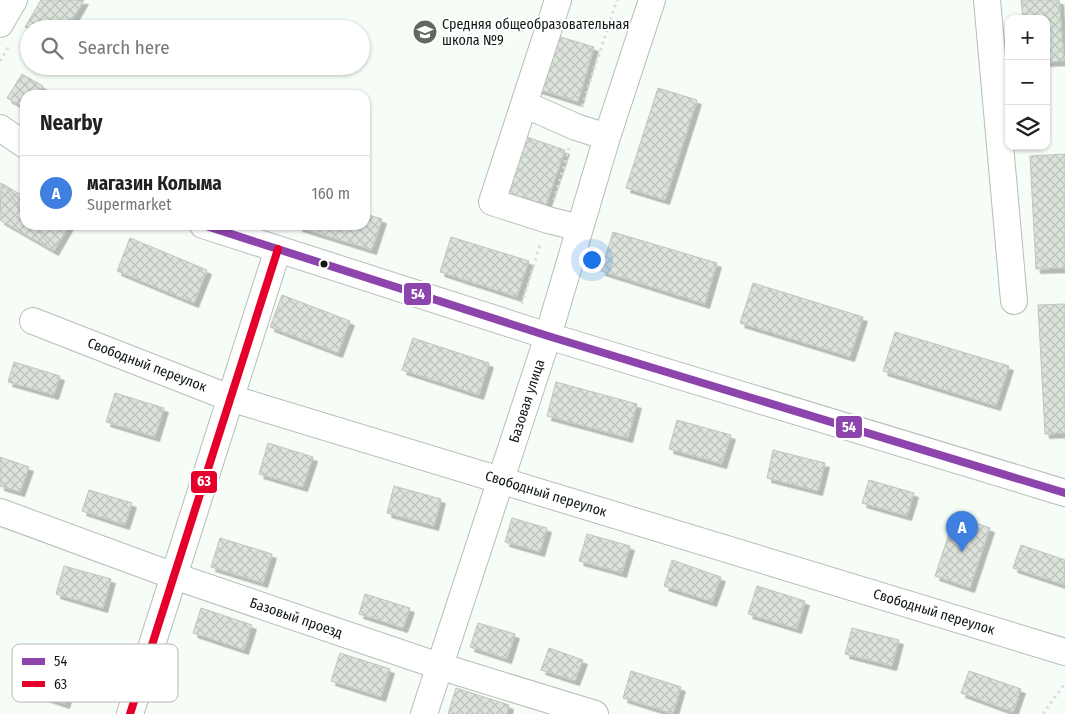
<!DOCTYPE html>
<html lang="en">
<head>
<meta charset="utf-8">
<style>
  :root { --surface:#fff; --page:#f2f2f2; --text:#222; --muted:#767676; --line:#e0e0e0; --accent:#606860 }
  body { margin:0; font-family:"Fira Sans Condensed",sans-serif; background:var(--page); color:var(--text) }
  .controls { position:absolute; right:15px; top:15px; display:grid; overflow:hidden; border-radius:10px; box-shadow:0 1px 4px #0004 }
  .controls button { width:45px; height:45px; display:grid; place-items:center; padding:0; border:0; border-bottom:1px solid var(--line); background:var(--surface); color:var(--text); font:25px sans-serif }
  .you { position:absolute; left:591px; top:259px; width:18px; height:18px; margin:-12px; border:4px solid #fff; border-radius:50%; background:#1a73e8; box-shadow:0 0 0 8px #1a73e833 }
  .badge { display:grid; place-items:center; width:32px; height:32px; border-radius:50%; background:var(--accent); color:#fff; font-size:16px; font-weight:700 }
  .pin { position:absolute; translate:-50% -41px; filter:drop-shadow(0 1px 2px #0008) }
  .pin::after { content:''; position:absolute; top:26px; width:18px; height:15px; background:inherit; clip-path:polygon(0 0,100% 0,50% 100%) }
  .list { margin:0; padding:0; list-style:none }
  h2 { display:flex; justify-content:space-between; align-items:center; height:65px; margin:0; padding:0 20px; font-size:21px }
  h2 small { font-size:16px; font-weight:400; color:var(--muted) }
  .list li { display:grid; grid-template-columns:32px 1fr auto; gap:15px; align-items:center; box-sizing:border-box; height:75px; padding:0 20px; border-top:1px solid var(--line) }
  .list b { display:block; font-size:19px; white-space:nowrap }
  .list p { margin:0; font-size:16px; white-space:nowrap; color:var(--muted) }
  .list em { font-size:16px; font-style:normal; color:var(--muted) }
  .icon { flex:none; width:28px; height:28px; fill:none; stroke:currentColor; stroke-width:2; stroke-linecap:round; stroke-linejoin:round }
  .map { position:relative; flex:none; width:1065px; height:714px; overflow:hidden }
  .search { position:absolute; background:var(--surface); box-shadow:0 1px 4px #0004; left:20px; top:20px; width:350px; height:55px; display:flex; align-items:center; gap:12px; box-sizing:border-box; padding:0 18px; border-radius:28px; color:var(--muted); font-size:19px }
  .panel { position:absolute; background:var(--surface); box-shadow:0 1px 4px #0004; left:20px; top:90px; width:350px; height:140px; border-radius:15px }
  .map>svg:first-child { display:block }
  .building { fill:url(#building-cross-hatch); stroke:#bec7bf; filter:url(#shadow) }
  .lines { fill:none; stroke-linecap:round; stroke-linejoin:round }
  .minor-casing { stroke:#b6beb7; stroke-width:28 }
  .path { stroke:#dbdddb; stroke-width:3; stroke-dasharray:2.5 4; stroke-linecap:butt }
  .minor { stroke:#fefffe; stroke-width:26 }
  .bus-1-casing { stroke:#fff; stroke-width:11 }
  .bus-2-casing { stroke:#fff; stroke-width:11 }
  .bus-1 { stroke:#8e44ad; stroke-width:8 }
  .bus-2 { stroke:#e4002b; stroke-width:8 }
  .bus-dot { fill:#0f1910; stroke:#fff; stroke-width:2 }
  .labels { text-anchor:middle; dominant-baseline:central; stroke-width:4; stroke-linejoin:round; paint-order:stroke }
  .poi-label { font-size:14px; fill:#0f1910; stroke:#fff; text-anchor:start }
  .street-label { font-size:14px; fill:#0f1910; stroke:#fff }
  .key { fill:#fff; stroke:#b7bab7; stroke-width:1 }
  .key-label { font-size:14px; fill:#0f1910 }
  .line-badge { stroke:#fff; stroke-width:2 }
  .badge-label { font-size:14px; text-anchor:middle; font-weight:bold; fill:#fff }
</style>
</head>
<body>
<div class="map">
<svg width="1065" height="714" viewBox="0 0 1065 714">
  <defs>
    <pattern id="building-cross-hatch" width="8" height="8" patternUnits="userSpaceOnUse" patternTransform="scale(1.25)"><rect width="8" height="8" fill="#dbe3db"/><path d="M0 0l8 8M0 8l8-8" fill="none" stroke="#bbc2bb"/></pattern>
    <filter id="shadow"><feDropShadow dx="4.5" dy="4.5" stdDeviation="0" flood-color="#0004"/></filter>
  </defs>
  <rect width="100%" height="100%" fill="#f6fcf6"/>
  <!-- building -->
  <path class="building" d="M41,0H84L67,29H29L25,27Z
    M1021,0H1059L1064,61L1046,62V19H1023Z
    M554,35L594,47L578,102L537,89Z
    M22,74L43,86L38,95H25V108L7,98Z
    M658,88L697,100L665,200L626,188Z
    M524,136L565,150L546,205L506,192Z
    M1065,154V268L1036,269L1030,156Z
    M1,183L25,197V214Z
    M1,183L25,214V225H34L54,251L0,220Z
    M365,214L382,219L372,250L298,227V225H365Z
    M34,225H69L54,251Z
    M613,232L717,263L705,304L601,271Z
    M451,237L529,261L517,297L440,272Z
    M130,238L207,270L194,303L117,271Z
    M753,283L863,317L850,357L740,323Z
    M282,295L350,321L338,353L270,327Z
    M1065,304V433L1045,434L1038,305Z
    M895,332L1009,366L996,406L883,371Z
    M413,338L489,363L479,395L402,370Z
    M14,362L60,376L54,395L8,382Z
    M556,382L637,404L628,438L547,416Z
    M115,393L164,408L155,437L106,422Z
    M677,420L731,435L722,464L669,449Z
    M268,443L313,457L303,487L259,474Z
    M773,450L825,463L818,491L767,478Z
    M0,457L29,467L20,492L0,486Z
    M869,480L914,493L907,516L862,503Z
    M394,486L441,499L434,526L387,513Z
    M89,490L132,503L125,525L82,511Z
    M955,516L990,528L970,588L935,576Z
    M512,518L547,528L540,552L505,542Z
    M587,534L630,546L622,573L579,561Z
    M220,538L272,554L263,583L211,567Z
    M1021,545L1065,560L1064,585L1013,568Z
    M672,560L721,577L712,602L664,586Z
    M64,566L111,579L103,608L56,594Z
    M757,586L805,601L797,629L748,614Z
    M365,594L410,608L403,628L359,614Z
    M201,608L252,625L244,650L193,633Z
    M478,623L515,634L507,659L470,647Z
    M852,628L899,640L892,666L845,654Z
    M549,648L583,660L575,681L541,670Z
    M340,653L390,669L381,697L331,681Z
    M29,669L72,682L65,704L23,690Z
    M631,671L681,687L673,714L623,698Z
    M969,671L1021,689L1013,712L961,693Z
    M456,688L509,705L507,714H448Z"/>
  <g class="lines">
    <defs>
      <path id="minor" d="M558,0L492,202L548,220L580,228
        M987,0L1014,301
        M0,24L14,0
        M524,104L576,127L607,137
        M0,128L25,145
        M203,225L548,336L1065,493
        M33,321L230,398L1065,652
        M0,512L174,576L439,666L595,714
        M130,714L278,249
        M424,714L548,336L607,137L652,0"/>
    </defs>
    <!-- minor casing -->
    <use href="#minor" class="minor-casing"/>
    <!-- path -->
    <path class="path" d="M0,61L9,46
      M582,106L617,0
      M554,200L569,148
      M521,303H522L541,242
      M1043,714L1065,683"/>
    <!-- minor -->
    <use href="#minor" class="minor"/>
    <defs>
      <path id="bus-1" d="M203,225L548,336L1065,493"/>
      <path id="bus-2" d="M130,714L278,249"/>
    </defs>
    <!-- bus-1 casing -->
    <use href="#bus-1" class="bus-1-casing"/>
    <!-- bus-2 casing -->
    <use href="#bus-2" class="bus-2-casing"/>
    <!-- bus-1 -->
    <use href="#bus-1" class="bus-1"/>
    <!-- bus-2 -->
    <use href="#bus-2" class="bus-2"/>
  </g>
  <!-- icons -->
  <defs>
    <symbol id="school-disc" viewBox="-11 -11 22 22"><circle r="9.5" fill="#606860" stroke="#fff"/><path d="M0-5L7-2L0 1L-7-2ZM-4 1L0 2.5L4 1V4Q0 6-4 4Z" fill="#fff"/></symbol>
  </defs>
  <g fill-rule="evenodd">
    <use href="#school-disc" x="411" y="18" width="28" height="28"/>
  </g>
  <!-- markers -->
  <circle class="bus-dot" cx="324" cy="264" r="4.5"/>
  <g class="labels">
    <!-- poi labels -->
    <g class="poi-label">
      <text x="442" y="24">Средняя общеобразовательная<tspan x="442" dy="16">школа №9</tspan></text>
    </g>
    <!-- street labels -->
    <g class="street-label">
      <text transform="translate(147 365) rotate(21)">Свободный переулок</text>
      <text transform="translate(527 401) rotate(-72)">Базовая улица</text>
      <text transform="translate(546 494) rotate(17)">Свободный переулок</text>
      <text transform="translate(934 612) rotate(17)">Свободный переулок</text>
      <text transform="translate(296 618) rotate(19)">Базовый проезд</text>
    </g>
  </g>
  <!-- legend -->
  <rect x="12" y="644" width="166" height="58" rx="8" class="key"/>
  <rect x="22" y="658" width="23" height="7" fill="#8e44ad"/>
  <rect x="22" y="681" width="23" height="6" fill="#e4002b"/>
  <g class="key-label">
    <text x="54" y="666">54</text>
    <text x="54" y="689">63</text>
  </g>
  <g class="line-badge">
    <rect x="403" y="282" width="29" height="24" rx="5" fill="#8e44ad"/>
    <rect x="835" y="415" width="28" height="24" rx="5" fill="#8e44ad"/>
    <rect x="190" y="470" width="28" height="24" rx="5" fill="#e4002b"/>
  </g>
  <g class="badge-label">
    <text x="418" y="299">54</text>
    <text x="849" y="432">54</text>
    <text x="204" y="486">63</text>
  </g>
</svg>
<div class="controls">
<button>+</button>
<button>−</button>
<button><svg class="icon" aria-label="layers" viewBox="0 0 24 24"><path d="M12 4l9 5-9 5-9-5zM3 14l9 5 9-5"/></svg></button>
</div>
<div class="you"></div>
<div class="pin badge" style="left:962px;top:552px;background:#3f7fe0">A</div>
<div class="search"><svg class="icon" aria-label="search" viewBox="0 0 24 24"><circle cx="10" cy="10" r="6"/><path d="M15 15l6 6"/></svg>Search here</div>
<section class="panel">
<h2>Nearby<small></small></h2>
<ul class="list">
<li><span class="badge" style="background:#3f7fe0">A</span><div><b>магазин Колыма</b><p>Supermarket</p></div><em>160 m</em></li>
</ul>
</section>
</div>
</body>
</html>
